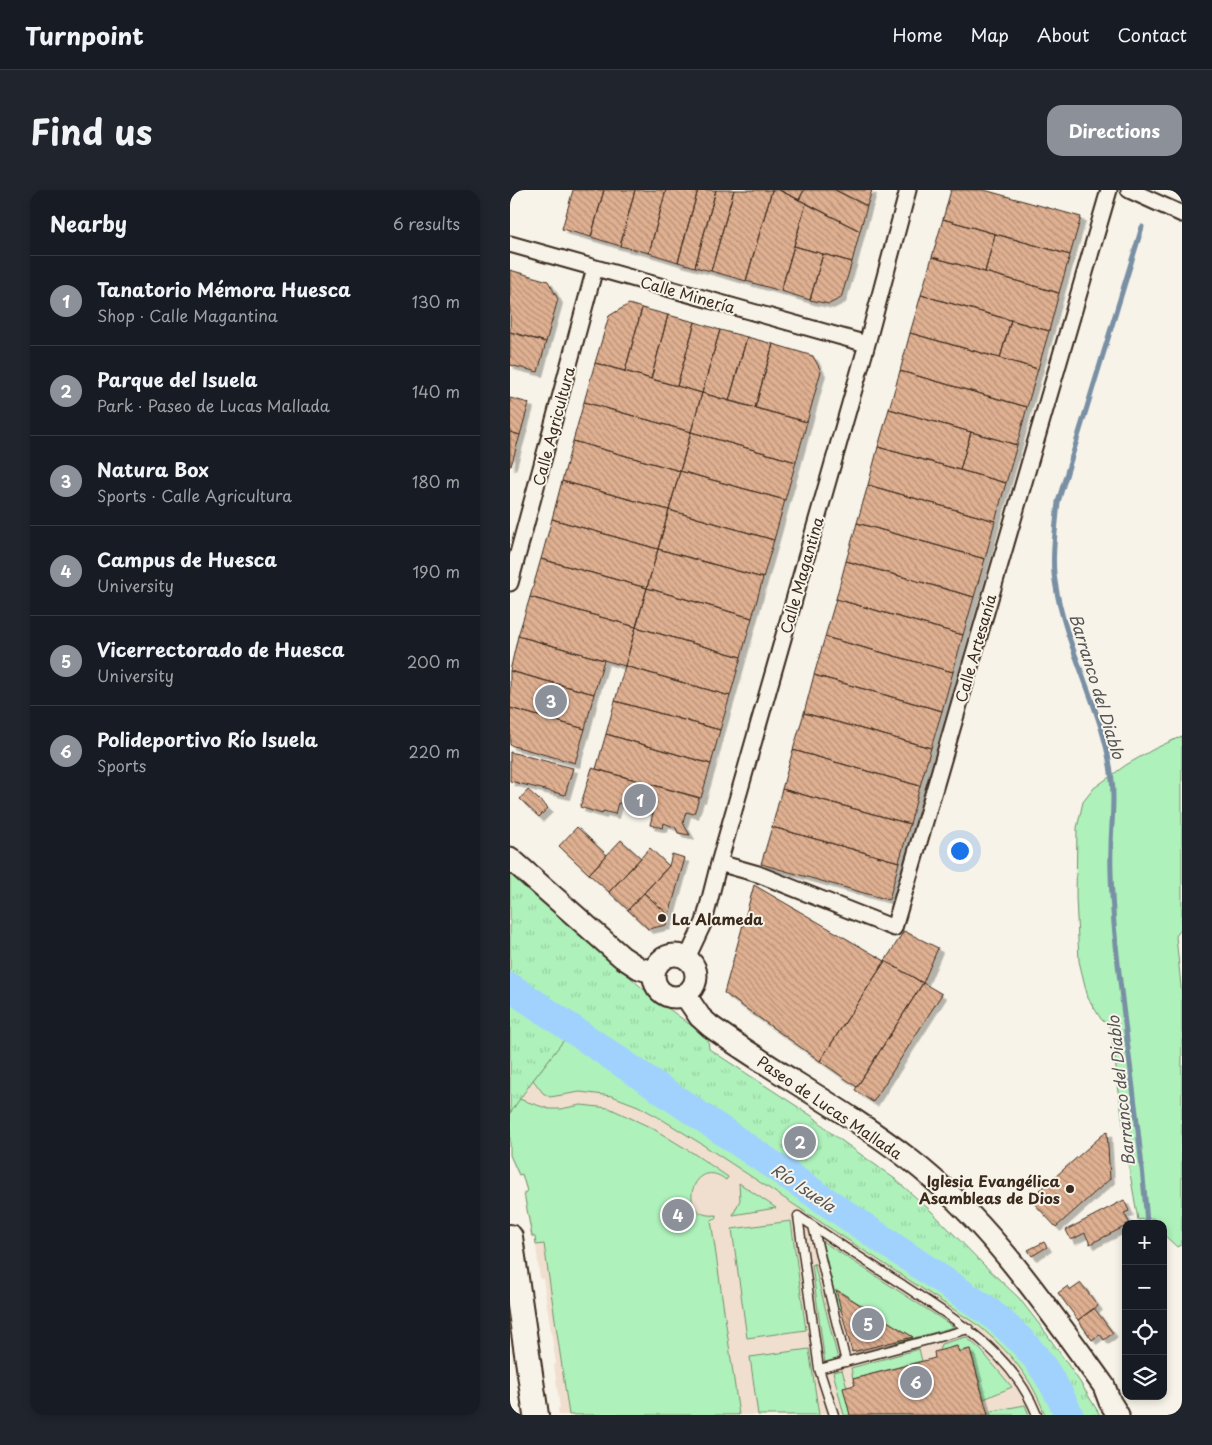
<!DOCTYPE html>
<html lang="en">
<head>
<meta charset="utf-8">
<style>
  :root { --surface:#171b24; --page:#20242c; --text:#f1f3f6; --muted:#9ea1a6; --line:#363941; --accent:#8c9099 }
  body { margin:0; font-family:"Playpen Sans",sans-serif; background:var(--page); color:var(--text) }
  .controls { position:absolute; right:15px; bottom:15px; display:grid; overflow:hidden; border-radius:10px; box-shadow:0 2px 8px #0003 }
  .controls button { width:45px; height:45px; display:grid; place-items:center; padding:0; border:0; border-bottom:1px solid var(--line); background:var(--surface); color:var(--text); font:25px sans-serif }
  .you { position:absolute; left:449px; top:660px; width:18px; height:18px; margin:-12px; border:4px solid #fff; border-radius:50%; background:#1a73e8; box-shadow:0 0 0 8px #1a73e833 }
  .badge { display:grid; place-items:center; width:32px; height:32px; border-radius:50%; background:var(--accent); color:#fff; font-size:16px; font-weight:700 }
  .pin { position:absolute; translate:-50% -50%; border:2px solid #fff; box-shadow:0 1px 5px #0006 }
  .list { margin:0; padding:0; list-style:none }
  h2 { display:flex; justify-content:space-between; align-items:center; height:65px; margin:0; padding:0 20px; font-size:21px }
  h2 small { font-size:16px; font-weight:400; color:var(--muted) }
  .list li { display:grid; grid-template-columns:32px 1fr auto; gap:15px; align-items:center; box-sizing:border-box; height:90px; padding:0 20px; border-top:1px solid var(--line) }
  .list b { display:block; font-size:19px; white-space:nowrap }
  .list p { margin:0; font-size:16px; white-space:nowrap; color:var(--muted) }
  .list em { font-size:16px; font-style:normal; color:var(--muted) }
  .icon { flex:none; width:28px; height:28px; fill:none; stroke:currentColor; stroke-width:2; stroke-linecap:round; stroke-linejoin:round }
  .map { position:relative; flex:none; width:672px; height:1225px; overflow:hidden; border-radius:15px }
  header { display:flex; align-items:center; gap:30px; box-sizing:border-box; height:70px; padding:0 25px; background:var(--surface); border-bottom:1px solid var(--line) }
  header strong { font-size:24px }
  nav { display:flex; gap:28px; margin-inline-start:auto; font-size:18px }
  .intro { display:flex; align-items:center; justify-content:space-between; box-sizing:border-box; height:120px; padding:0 30px }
  h1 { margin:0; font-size:35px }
  .button { padding:12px 22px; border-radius:15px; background:var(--accent); color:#fff; font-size:18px; font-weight:700 }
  main { display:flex; gap:30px; padding:0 30px }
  aside { flex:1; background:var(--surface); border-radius:15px; box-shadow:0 2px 8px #0003 }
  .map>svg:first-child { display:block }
  .built { fill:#f0dfce }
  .green { fill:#aef1bb; stroke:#748e6c }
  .park { fill:url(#park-tufts); stroke:#748e6c }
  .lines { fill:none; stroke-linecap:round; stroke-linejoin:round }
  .stream { stroke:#788fa4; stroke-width:5 }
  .river { stroke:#a1d2fe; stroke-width:29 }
  .building { fill:url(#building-back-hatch); stroke:#3b2a1e; filter:url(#shadow) }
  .lane-casing { stroke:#3b2a1e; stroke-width:11 }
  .street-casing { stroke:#3b2a1e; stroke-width:19 }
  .secondary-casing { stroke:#3b2a1e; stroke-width:25 }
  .primary-casing { stroke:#3b2a1e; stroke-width:28 }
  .lane { stroke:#f7f3e8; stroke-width:8 }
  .street { stroke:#f7f3e8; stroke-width:15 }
  .secondary { stroke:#f7f3e8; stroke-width:21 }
  .primary { stroke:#f7f3e8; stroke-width:24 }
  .poi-dot { fill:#3b2a1e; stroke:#f7f3e8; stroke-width:2 }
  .labels { text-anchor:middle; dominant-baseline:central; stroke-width:4; stroke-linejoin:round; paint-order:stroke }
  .street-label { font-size:15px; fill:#3b2a1e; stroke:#f7f3e8 }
  .poi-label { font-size:15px; font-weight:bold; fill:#3b2a1e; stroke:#f7f3e8; text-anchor:start }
  .water-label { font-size:16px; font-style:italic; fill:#545456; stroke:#f7f3e8 }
</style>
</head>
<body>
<header>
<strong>Turnpoint</strong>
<nav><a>Home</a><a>Map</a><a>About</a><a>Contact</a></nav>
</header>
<div class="intro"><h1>Find us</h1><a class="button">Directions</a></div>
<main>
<aside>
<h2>Nearby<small>6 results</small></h2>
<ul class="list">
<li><span class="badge">1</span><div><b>Tanatorio Mémora Huesca</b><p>Shop · Calle Magantina</p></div><em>130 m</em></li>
<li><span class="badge">2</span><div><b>Parque del Isuela</b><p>Park · Paseo de Lucas Mallada</p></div><em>140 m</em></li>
<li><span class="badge">3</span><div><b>Natura Box</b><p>Sports · Calle Agricultura</p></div><em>180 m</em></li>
<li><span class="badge">4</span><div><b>Campus de Huesca</b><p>University</p></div><em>190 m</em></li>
<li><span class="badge">5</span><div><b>Vicerrectorado de Huesca</b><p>University</p></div><em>200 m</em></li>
<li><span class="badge">6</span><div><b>Polideportivo Río Isuela</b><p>Sports</p></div><em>220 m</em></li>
</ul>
</aside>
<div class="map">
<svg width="672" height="1225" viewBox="0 0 672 1225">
  <defs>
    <pattern id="park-tufts" width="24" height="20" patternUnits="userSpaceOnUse" patternTransform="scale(1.25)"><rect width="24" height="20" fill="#aef1bb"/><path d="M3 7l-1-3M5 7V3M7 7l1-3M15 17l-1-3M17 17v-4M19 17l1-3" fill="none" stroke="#97cfa0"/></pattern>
    <pattern id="building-back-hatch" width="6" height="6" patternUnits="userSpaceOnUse" patternTransform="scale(1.25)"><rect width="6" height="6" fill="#dfb091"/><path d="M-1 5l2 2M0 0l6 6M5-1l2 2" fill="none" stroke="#b68f76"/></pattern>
    <filter id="shadow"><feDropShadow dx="4.5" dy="4.5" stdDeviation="0" flood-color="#0004"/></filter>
  </defs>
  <rect width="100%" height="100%" fill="#f7f3e8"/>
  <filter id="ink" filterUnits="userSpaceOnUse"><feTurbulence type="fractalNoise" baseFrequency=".02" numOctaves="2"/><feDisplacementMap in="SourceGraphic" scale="10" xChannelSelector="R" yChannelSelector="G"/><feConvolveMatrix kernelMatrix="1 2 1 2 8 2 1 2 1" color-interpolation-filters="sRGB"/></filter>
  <g filter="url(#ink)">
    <!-- built -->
    <path class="built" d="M55,848L470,1127L492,1144L511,1162L542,1209L547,1225H49L48,1218H50L44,1175L46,1174L33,1089H30L25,1048L21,1047L13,1002L16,1001L11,985L8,986L0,967V923L23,890Z"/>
    <!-- green -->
    <path class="green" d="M672,546V738L666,746L672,806V1055L667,1057L653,1044V1034H646L643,1028L628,1030L617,966L601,838L591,829L578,808L569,771L566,707L567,638L573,612L584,598L616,575L644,559Z
      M55,848L470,1127C484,1138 499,1148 511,1162C526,1180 539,1203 547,1225H535C522,1188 499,1161 469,1136L190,953L148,927L128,916L102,906L70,902L40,907L33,903L23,890Z
      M9,909L39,919H50L71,915L99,918L142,938L183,963L218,987L216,990C183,963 164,1030 206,1025L207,1028L201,1030L229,1225H59L34,1054L26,1055L25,1047L22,1046L14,1003L17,1001L12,984L9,985L0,965V923Z
      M229,993L266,1018L223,1025L230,1010Z
      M281,1031L296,1140L237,1148L222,1039Z
      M312,1051L444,1137L386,1153V1151L403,1147L327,1100L331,1120L329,1121Z
      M304,1073L328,1169L315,1173L302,1075Z
      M456,1147L471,1160L502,1197L474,1209L460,1159L449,1162L429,1161L431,1154Z
      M299,1159L309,1225H248L240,1167Z
      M409,1159L412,1171L343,1189L341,1178Z
      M332,1180L337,1197L340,1225H334L323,1182Z
      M515,1215L519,1225H478L477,1222Z"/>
    <!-- park -->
    <path class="park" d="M0,681L139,804L198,848L199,859L305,928L321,943L385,989L421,1021L474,1075L509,1108L536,1143L570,1192L590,1225H569C550,1173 527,1146 484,1112L68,832L23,890L0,923Z"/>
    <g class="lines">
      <!-- stream -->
      <path class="stream" d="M632,37L548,312C546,335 541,369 545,391C555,460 595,521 602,590C605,612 601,636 601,658C600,683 602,709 604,734C613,834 630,933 637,1034"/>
      <!-- river -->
      <path class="river" d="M0,797L478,1121C518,1153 538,1178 559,1225"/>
    </g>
    <!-- building -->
    <path class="building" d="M63,0H94L81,47L52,39Z
      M94,0H125L110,56L81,47Z
      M125,0H156L139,63L110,56Z
      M156,0H188L168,72L139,63Z
      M188,0H206L185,77L168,72Z
      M206,0H224L201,81L185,77Z
      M224,0H262L236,91L201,81Z
      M262,0H269L296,13L271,101L236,91Z
      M269,0H294L289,10Z
      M294,0H325L357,16L350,41L289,10Z
      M325,0H362L357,16Z
      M441,0H474L571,27L560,65L433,29Z
      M296,13L350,41L342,72L284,56Z
      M433,29L485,44L475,82L422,67Z
      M485,44L560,65L549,103L475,82Z
      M284,56L313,64L300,110L271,101Z
      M313,64L342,72L331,108L319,114L300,110Z
      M422,67L549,103L539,141L411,105Z
      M0,80L38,91L48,109L36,152L0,142Z
      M411,105L501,130L490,168L400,143Z
      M119,114L132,118L115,181L85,173L99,126Z
      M132,118L158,125L141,189L115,181Z
      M158,125L185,132L167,196L141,189Z
      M501,130L539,141L528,179L490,168Z
      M185,132L210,140L192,203L167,196Z
      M210,140L237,147L219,211L192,203Z
      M0,142L36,152L28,182L0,175Z
      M400,143L528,179L517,217L390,181Z
      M237,147L263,154L245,218L219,211Z
      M263,154L303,166L311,181L297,232L245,218Z
      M85,173L192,203L181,242L74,212Z
      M390,181L517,217L507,255L379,219Z
      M192,203L297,232L286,272L181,242Z
      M0,208L19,213L10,245L0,242Z
      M74,212L181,242L170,281L63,251Z
      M379,219L461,242L450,280L368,257Z
      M0,242L10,245L1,276H0Z
      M181,242L286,272L275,310L170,281Z
      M461,242L507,255L496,293L450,280Z
      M63,251L170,281L159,320L52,291Z
      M368,257L496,293L485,331L358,295Z
      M170,281L275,310L264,350L159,320Z
      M52,291L159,320L148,359L42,329Z
      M358,295L485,331L475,369L347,333Z
      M159,320L264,350L253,388L148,359Z
      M42,329L148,359L137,398L31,369Z
      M347,333L475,369L464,407L336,371Z
      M148,359L253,388L242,428L137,398Z
      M31,369L137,398L126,437L20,407Z
      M336,371L464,407L453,445L326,409Z
      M137,398L242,428L231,467L126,437Z
      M20,407L126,437L115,476L8,446Z
      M326,409L453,445L443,482L315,447Z
      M126,437L231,467L220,506L115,476Z
      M8,446L94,470L84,504L0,481Z
      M315,447L443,482L432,521L304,485Z
      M115,476L220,506L210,540L105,511Z
      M0,481L84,504L75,539L0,518Z
      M304,485L432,521L421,558L294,523Z
      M105,511L210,540L201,574L96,544Z
      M0,518L75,539L65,573L0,555Z
      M294,523L421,558L410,596L283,560Z
      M96,544L201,574L191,608L86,579Z
      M283,560L410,596L400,634L272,599Z
      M0,562L63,578L55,605L0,591Z
      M82,578L189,608L184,624L176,622L173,633L180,645L168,643L166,638L154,633L153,638L140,635L143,623L108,613L105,624L93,621L92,624L70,617Z
      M272,599L400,634L389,672L262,637Z
      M18,600L38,618L29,627L10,609Z
      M67,637L97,665L79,684L49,656Z
      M262,637L389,672L379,710L251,674Z
      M111,650L131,668L99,702L79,684Z
      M140,658L159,676L118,720L99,702Z
      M162,664L175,668L159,725L134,703L159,676Z
      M244,695L375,771L310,871L214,803Z
      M134,703L159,725L156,735L138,739L118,720Z
      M394,741L428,758L413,793L375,771Z
      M375,771L413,793L347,897L310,871Z
      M413,793L432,804L363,912L345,900Z
      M597,941L600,989L546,1037L520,1009Z
      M614,1010L619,1021L614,1023L620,1034H616V1036L580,1054L575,1043L561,1050L556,1040Z
      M534,1052L537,1057L522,1066L518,1060Z
      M571,1093L588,1116L568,1130L548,1103L558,1096L561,1100Z
      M326,1100L403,1147L342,1162Z
      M584,1118L603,1143L594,1150L590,1144L582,1150L568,1130Z
      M447,1156L449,1162L460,1159L478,1225H340L333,1198L345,1195L343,1189L425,1168L424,1162Z"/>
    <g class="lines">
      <defs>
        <path id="lane" d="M288,1026C323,1050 358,1073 393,1095C447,1131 502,1162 527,1225
          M288,1026L309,1179L324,1225
          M303,1036L336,1172
          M309,1179L459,1139"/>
        <path id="street" d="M619,0L672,24
          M0,54L357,154
          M0,393L85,78
          M209,673L248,684L384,738L599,0
          M177,768L194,732L209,673L357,154L398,0"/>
        <path id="secondary" d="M0,668L112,767L129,778L144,783
          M144 786a21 21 0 1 1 42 0a21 21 0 1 1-42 0Z
          M175,805L190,827L200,836C265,883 336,920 399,969C478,1030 536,1116 594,1196L600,1212L608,1225"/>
        <path id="primary" d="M0,1047L26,1225"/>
      </defs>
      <!-- lane casing -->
      <use href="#lane" class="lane-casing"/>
      <!-- street casing -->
      <use href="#street" class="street-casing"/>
      <!-- secondary casing -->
      <use href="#secondary" class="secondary-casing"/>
      <!-- primary casing -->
      <use href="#primary" class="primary-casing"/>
      <!-- lane -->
      <use href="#lane" class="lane"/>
      <!-- street -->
      <use href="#street" class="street"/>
      <!-- secondary -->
      <use href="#secondary" class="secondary"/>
      <!-- primary -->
      <use href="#primary" class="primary"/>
    </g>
  </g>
  <!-- markers -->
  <g class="poi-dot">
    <circle cx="152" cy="728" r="5"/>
    <circle cx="560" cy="999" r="5"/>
  </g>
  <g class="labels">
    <!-- street labels -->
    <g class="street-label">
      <text transform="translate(178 104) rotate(16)">Calle Minería</text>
      <text transform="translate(43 236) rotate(-75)">Calle Agricultura</text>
      <text transform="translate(291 385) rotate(-74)">Calle Magantina</text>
      <text transform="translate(465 458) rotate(-74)">Calle Artesanía</text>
      <text transform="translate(320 917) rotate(34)">Paseo de Lucas Mallada</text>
    </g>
    <!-- poi labels -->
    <g class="poi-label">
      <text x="162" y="728">La Alameda</text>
      <text x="550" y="990" text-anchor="end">Iglesia Evangélica<tspan x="550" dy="17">Asambleas de Dios</tspan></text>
    </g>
    <!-- water labels -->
    <g class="water-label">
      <text transform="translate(588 496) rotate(73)">Barranco del Diablo</text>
      <text transform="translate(610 901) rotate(-96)">Barranco del Diablo</text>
      <text transform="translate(294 997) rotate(34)">Río Isuela</text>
    </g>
  </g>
</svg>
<div class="controls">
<button>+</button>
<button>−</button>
<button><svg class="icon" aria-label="locate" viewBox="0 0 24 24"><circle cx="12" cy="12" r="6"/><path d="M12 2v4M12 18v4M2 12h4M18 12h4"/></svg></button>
<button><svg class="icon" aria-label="layers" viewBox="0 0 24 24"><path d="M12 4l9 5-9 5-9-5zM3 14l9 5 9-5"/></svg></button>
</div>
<div class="you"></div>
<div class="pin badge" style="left:130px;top:610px">1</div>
<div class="pin badge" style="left:290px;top:952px">2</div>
<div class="pin badge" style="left:41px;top:511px">3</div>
<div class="pin badge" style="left:168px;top:1025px">4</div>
<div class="pin badge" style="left:358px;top:1134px">5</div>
<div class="pin badge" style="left:406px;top:1192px">6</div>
</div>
</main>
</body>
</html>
